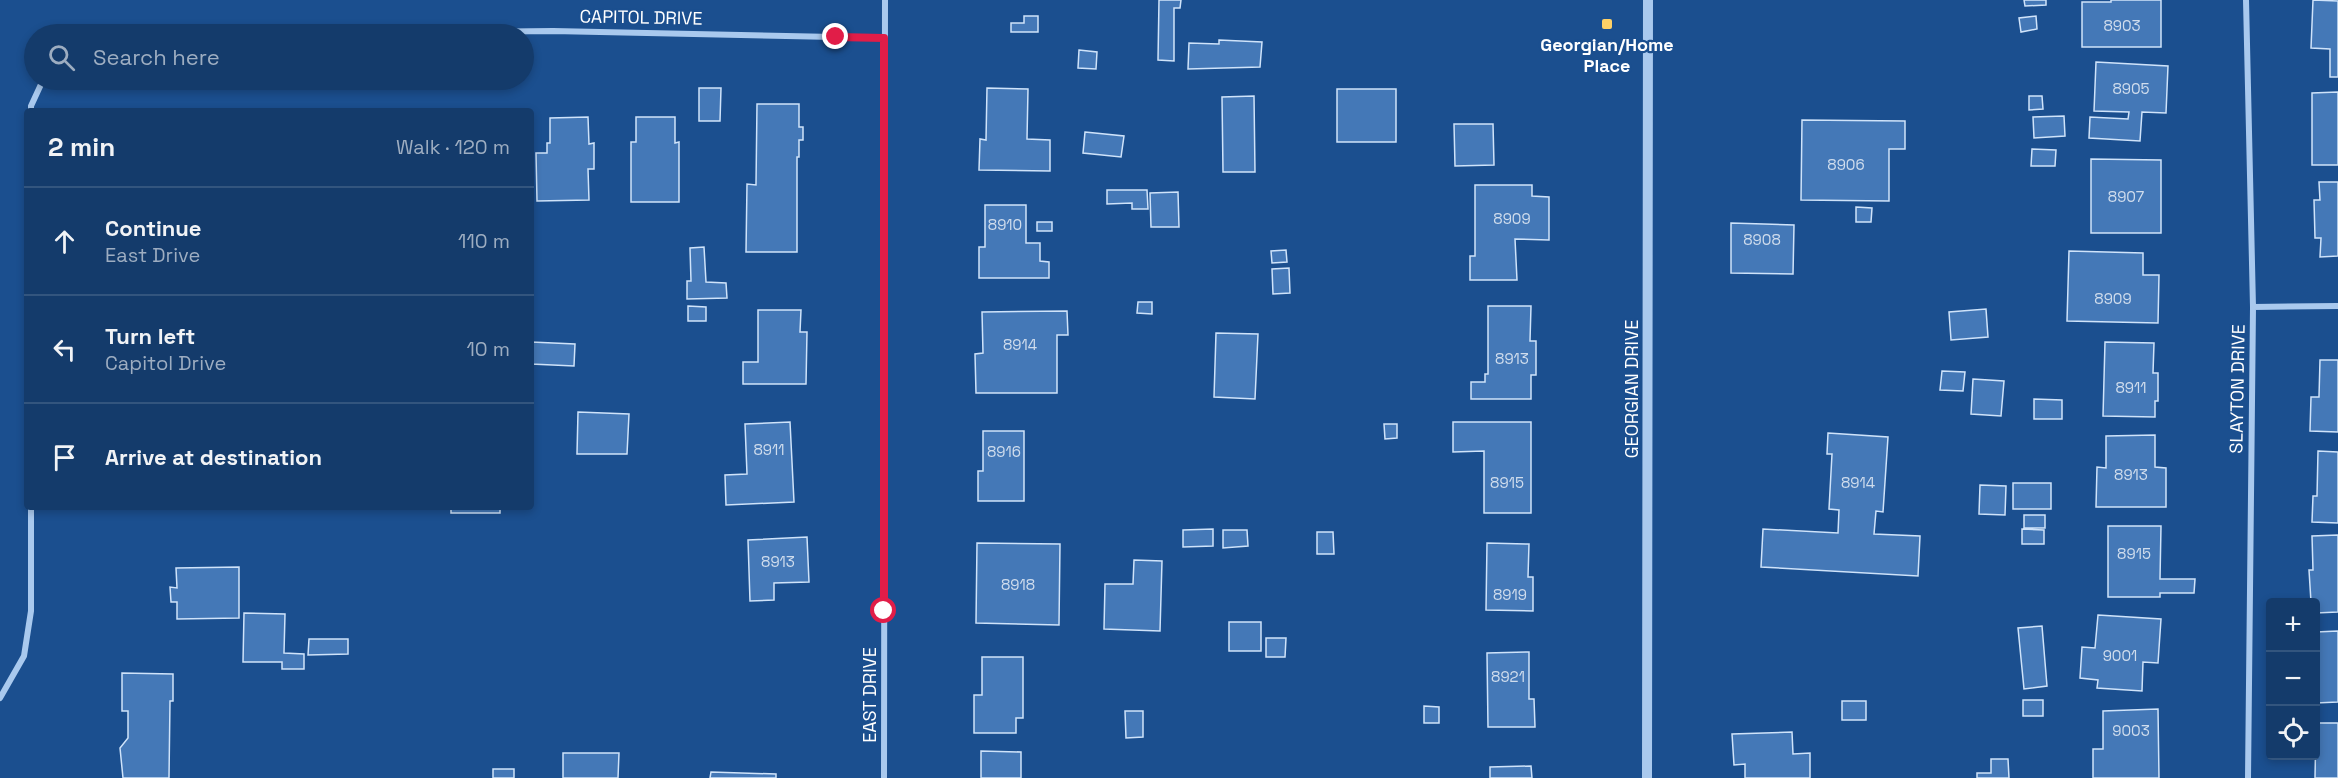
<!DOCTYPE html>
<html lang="en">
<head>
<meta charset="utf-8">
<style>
  :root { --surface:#143b6b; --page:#214673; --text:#f1f3f6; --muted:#9dadc1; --line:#33557e }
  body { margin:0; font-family:"Space Grotesk",sans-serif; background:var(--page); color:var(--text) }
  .controls { position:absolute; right:18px; bottom:18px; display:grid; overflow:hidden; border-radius:6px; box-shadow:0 3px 9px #0003 }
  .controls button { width:54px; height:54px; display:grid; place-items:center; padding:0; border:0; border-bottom:2px solid var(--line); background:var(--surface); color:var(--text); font:30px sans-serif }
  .stop { position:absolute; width:18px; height:18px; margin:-14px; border:4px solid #e11d48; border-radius:50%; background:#fff }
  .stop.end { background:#e11d48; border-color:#fff; box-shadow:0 2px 6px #0008 }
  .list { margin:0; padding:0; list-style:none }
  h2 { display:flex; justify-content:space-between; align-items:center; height:78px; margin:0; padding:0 24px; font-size:26px }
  h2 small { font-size:20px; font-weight:400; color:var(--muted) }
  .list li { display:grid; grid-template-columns:39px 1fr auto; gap:18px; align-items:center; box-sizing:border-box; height:108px; padding:0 24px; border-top:2px solid var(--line) }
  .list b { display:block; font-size:22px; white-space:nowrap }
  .list p { margin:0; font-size:20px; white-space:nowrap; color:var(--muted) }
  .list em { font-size:20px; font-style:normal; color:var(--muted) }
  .icon { flex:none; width:33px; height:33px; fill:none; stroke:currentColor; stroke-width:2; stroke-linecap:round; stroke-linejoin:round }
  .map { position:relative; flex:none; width:2338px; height:778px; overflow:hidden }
  .search { position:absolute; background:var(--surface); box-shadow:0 3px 9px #0003; left:24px; top:24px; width:510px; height:66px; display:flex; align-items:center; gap:15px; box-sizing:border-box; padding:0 21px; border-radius:33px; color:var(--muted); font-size:22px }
  .panel { position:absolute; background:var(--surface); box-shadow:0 3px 9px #0003; left:24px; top:108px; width:510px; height:402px; border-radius:6px }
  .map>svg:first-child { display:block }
  .building { fill:#4478b7; stroke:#cfe3fa; stroke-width:1.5 }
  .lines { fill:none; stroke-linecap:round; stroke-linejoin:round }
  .minor { stroke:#a9c9ee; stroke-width:6 }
  .tertiary { stroke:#a9c9ee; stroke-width:10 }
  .route { stroke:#e11d48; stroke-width:8 }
  .poi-dot { fill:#ffd166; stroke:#1b4f8f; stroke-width:2 }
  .labels { text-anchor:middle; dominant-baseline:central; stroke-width:4.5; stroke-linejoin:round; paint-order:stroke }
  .number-label { font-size:15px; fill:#d0dded }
  .street-label { font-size:18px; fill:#fff; stroke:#1b4f8f }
  .poi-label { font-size:18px; font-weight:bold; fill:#fff; stroke:#1b4f8f }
</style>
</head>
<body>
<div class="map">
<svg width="2338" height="778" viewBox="0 0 2338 778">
  <rect width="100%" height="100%" fill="#1b4f8f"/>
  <!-- building -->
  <path class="building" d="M1159,0H1181L1180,8H1174V61L1158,60Z
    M2024,0H2046V5L2025,6Z
    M2111,0H2161V47H2082V2H2111Z
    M2313,0L2338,1V77H2330V49L2311,48Z
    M1024,16H1038V32H1011V23H1024Z
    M2036,16L2037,29L2021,32L2019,18Z
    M1219,40L1262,42L1260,67L1188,69L1189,43L1219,44Z
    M1079,50L1097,52L1096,69L1078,68Z
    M2096,62L2168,66L2166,113L2142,112L2140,141L2089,138L2090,117L2128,119L2129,112L2094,111Z
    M699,88H721L720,121H699Z
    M987,88L1028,89L1027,139L1050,140V171L979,170L980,139L986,140Z
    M1337,89H1396V142H1337Z
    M2338,92V165H2312V93Z
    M1254,96L1255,172H1223L1222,97Z
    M2029,96H2042L2043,109L2029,110Z
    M757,104H799V127H803V140H799V157H797V252H746L747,184L756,185Z
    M2064,116L2065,136L2034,138L2033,117Z
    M588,117L589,144L594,143V169H588L589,200L537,201L536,153H547V143H550V118Z
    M636,117H675V143L679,142V202H631V142H636Z
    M1802,120L1905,121V149H1889V201L1801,200Z
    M1454,124H1493L1494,165L1455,166Z
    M1085,132L1124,136L1121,157L1083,153Z
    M2032,149L2056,150L2055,166H2031Z
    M2091,159L2161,160V233H2091Z
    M2319,182H2338V256L2320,257L2321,238H2315L2314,200H2320Z
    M1475,185H1532V196L1549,197V240L1515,239L1517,280H1470V256H1475Z
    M1107,190H1147L1148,209H1132V203L1107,204Z
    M1178,192L1179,227H1151L1150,193Z
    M985,205H1026V243H1040V261L1049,262V278H979V247H985Z
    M1856,207L1872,208L1871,222H1856Z
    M1037,222H1052V231H1037Z
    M1731,223L1794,225L1793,274L1731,273Z
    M704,247L706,282L726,283L727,298L687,299V281H691L690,248Z
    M1286,250L1287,262L1272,263L1271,251Z
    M2069,251L2143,253V275H2159L2158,323L2067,321Z
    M1289,268L1290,293L1273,294L1272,269Z
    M1138,302H1152V314L1137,313Z
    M688,306L706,307V321H688Z
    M1488,306H1531L1530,341H1536V375H1531V399H1471V382H1485V374H1488Z
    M1986,309L1988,337L1951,340L1949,312Z
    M758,310H801L800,332H807L806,384H743V362H758Z
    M1067,311L1068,335H1057V393H976L975,354L983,353L982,312Z
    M1216,333L1258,334L1255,399L1214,397Z
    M531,342L575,344L574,366L531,364Z
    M2105,342L2154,343L2153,373H2158V401H2155V417L2103,416Z
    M2320,360H2338V432L2310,431L2311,397H2319Z
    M1942,371L1965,372L1963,391L1940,390Z
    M1973,379L2004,381L2001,416L1971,414Z
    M2034,399L2062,400V419H2034Z
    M578,412L629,414L627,454H577Z
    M790,422L794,502L726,505L725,475L747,474L745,424Z
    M1453,422H1531V513H1484V451L1453,452Z
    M1384,424H1397V438L1385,439Z
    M983,431H1024V501H978V471H983Z
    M1828,433L1888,437L1883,512L1876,511L1874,534L1920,536L1918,576L1761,567L1763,529L1838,533L1839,510L1829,509L1832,454H1827Z
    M2155,435V467L2166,468V507H2096L2097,467L2106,468V436Z
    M2318,451L2338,452V523L2312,522L2313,496H2317Z
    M2013,483H2051V509H2013Z
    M1980,485L2006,486L2005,515L1979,514Z
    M451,507H500V513H451Z
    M2024,515H2045V528H2024Z
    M2108,526H2161L2160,579H2195L2194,593H2160V597H2108Z
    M1213,529V546L1183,547V530Z
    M2022,529L2044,530V544H2022Z
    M1223,530H1247L1248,546L1223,548Z
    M1317,532H1333L1334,554H1317Z
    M2338,535V612L2316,613V602H2311L2309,570H2313L2312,536Z
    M807,537L809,582L774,583V600L750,601L748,540Z
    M977,543L1060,544L1059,625L976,623Z
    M1487,543L1529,544L1528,577H1533V611L1486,610Z
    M1134,560L1162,561L1160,631L1104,629L1105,584H1133Z
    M239,567V618L177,619V602H171L170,587L177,588L176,568Z
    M244,613L285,614L284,653L304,654V669H282V662H243Z
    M2098,615L2161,619L2158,663L2143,662L2142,691L2097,688L2098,680L2080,678L2082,647L2095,648Z
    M1229,622H1261V651H1229Z
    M2042,626L2047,686L2024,689L2018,628Z
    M2338,631V702L2316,703V632Z
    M1266,638H1286L1285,657H1266Z
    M309,639H348V654L308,655Z
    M1529,652V699H1534L1535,727H1488L1487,653Z
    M982,657H1023V718H1016V733H974V695H982Z
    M122,673L173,674V701H170L169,778H123L120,748L128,738V711H122Z
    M2023,700H2043V716H2023Z
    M1842,701H1866V720H1842Z
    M1424,706L1439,707V723H1424Z
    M2158,709L2159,778H2093V749H2103V711Z
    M1125,711H1143V737L1126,738Z
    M2316,723H2338V778H2315Z
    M1792,732L1793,754L1810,753V778H1745V764L1734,765L1732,734Z
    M981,751L1021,752V778H981Z
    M563,753H619L618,778H563Z
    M1991,759H2008L2009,778H1977V773H1991Z
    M1531,766L1532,778H1490V767Z
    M493,769H514V778H493Z
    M711,772L776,774V778H710Z"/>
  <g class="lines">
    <!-- minor -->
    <path class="minor" d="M2246,0L2253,307L2248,778
      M289,34L553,31L883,38
      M31,111V106L43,80
      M2253,307L2338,306
      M0,698L24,656L31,611V507
      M884,778L885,0"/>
    <!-- tertiary -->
    <path class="tertiary" d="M1647,778L1648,0"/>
  </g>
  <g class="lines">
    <!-- route -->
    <path class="route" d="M836,37L884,38V611"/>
  </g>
  <!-- markers -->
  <rect class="poi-dot" x="1601" y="18" width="12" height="12" rx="3"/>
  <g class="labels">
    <!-- number labels -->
    <g class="number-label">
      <text x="2122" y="25">8903</text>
      <text x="2131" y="88">8905</text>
      <text x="1846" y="164">8906</text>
      <text x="2126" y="196">8907</text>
      <text x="1512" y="218">8909</text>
      <text x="1005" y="224">8910</text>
      <text x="1762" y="239">8908</text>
      <text x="2113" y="298">8909</text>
      <text x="1020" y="344">8914</text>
      <text x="1512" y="358">8913</text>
      <text x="2131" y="387">8911</text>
      <text x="769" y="449">8911</text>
      <text x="1004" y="451">8916</text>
      <text x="2131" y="474">8913</text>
      <text x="1507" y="482">8915</text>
      <text x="1858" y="482">8914</text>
      <text x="2134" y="553">8915</text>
      <text x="778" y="561">8913</text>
      <text x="1018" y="584">8918</text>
      <text x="1510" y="594">8919</text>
      <text x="2120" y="655">9001</text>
      <text x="1508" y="676">8921</text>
      <text x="2131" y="730">9003</text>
    </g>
    <!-- street labels -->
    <g class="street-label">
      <text transform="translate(641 17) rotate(1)">CAPITOL DRIVE</text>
      <text transform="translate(1631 389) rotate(-90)">GEORGIAN DRIVE</text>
      <text transform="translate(2237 389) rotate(-89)">SLAYTON DRIVE</text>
      <text transform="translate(869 695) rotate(-90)">EAST DRIVE</text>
    </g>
    <!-- poi labels -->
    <g class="poi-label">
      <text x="1607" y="44">Georgian/Home<tspan x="1607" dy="21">Place</tspan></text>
    </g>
  </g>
</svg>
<div class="controls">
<button>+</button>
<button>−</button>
<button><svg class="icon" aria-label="locate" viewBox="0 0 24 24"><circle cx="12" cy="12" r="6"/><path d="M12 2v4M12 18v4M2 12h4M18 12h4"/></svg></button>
</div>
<div class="stop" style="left:884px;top:611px"></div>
<div class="stop end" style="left:836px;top:37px"></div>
<div class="search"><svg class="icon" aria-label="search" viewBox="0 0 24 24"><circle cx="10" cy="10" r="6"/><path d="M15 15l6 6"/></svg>Search here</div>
<section class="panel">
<h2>2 min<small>Walk · 120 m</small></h2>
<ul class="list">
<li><svg class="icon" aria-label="ahead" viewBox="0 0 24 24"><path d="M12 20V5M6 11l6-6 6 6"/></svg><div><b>Continue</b><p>East Drive</p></div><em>110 m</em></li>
<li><svg class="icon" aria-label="left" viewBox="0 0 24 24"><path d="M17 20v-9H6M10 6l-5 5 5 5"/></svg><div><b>Turn left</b><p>Capitol Drive</p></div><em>10 m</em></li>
<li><svg class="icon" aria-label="arrive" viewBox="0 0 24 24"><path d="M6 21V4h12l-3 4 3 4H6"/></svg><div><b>Arrive at destination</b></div></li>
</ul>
</section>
</div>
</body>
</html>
